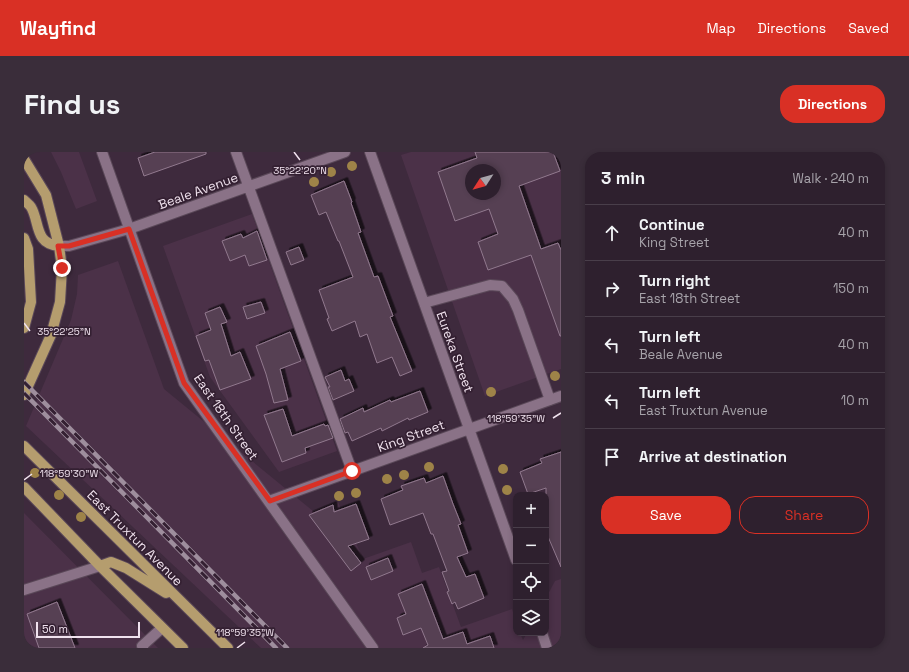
<!DOCTYPE html>
<html lang="en">
<head>
<meta charset="utf-8">
<style>
  :root { --surface:#2e202e; --page:#3a2d3a; --text:#f1f3f6; --muted:#a7a3aa; --line:#493e4a; --accent:#d93025 }
  body { margin:0; font-family:"Space Grotesk",sans-serif; background:var(--page); color:var(--text) }
  .controls { position:absolute; right:12px; bottom:12px; display:grid; overflow:hidden; border-radius:8px; box-shadow:0 2px 6px #0003 }
  .controls button { width:36px; height:36px; display:grid; place-items:center; padding:0; border:0; border-bottom:1px solid var(--line); background:var(--surface); color:var(--text); font:20px sans-serif }
  .compass { position:absolute; left:441px; top:12px; width:36px; height:36px; border-radius:50%; background:var(--surface); box-shadow:0 2px 6px #0003; rotate:234deg }
  .scale { position:absolute; left:12px; bottom:10px; width:104px; box-sizing:border-box; padding-left:4px; border:2px solid #f0e2ee; border-top:0; font-size:11px; line-height:14px; white-space:nowrap; color:#f0e2ee; -webkit-text-stroke:3px #342032; paint-order:stroke }
  .stop { position:absolute; width:12px; height:12px; margin:-9px; border:3px solid #d93025; border-radius:50%; background:#fff }
  .stop.end { background:#d93025; border-color:#fff; box-shadow:0 1px 4px #0008 }
  .list { margin:0; padding:0; list-style:none }
  h2 { display:flex; justify-content:space-between; align-items:center; height:52px; margin:0; padding:0 16px; font-size:17px }
  h2 small { font-size:13px; font-weight:400; color:var(--muted) }
  .list li { display:grid; grid-template-columns:26px 1fr auto; gap:12px; align-items:center; box-sizing:border-box; height:56px; padding:0 16px; border-top:1px solid var(--line) }
  .list b { display:block; font-size:15px; white-space:nowrap }
  .list p { margin:0; font-size:13px; white-space:nowrap; color:var(--muted) }
  .list em { font-size:13px; font-style:normal; color:var(--muted) }
  .actions { display:flex; gap:8px; padding:12px 16px }
  .actions a { flex:1; padding:9px 0; border:1px solid var(--accent); border-radius:16px; text-align:center; font-size:14px; color:var(--accent) }
  .actions .main { background:var(--accent); color:#fff }
  .icon { flex:none; width:22px; height:22px; fill:none; stroke:currentColor; stroke-width:2; stroke-linecap:round; stroke-linejoin:round }
  .map { position:relative; flex:none; width:537px; height:496px; overflow:hidden; border-radius:16px }
  header { display:flex; align-items:center; gap:24px; box-sizing:border-box; height:56px; padding:0 20px; background:var(--accent); color:#fff }
  header strong { font-size:19px }
  nav { display:flex; gap:22px; margin-inline-start:auto; font-size:14px }
  .intro { display:flex; align-items:center; justify-content:space-between; box-sizing:border-box; height:96px; padding:0 24px }
  h1 { margin:0; font-size:28px }
  .button { padding:10px 18px; border-radius:16px; background:var(--accent); color:#fff; font-size:14px; font-weight:700 }
  main { display:flex; gap:24px; padding:0 24px }
  aside { flex:1; background:var(--surface); border-radius:16px; box-shadow:0 2px 6px #0003 }
  .map>svg:first-child { display:block }
  .built { fill:#4b3148; fill-rule:evenodd }
  .building { fill:#564053; stroke:#91798e; fill-rule:evenodd; filter:url(#shadow) }
  .lines { fill:none; stroke-linecap:round; stroke-linejoin:round }
  .minor-casing { stroke:#5a4858; stroke-width:12 }
  .major-casing { stroke:#5a4858; stroke-width:12 }
  .minor { stroke:#8a7287; stroke-width:10 }
  .major { stroke:#b59d6e; stroke-width:10 }
  .rail-casing { stroke:#9e8e9d; stroke-width:4.5 }
  .rail { stroke:#342032; stroke-width:3; stroke-dasharray:9; stroke-linecap:butt }
  .tree { fill:#9e8348 }
  .route { stroke:#d93025; stroke-width:5 }
  .ticks { fill:none; stroke:#f0e2ee; stroke-width:1.5 }
  .labels { text-anchor:middle; dominant-baseline:central; stroke-width:3.5; stroke-linejoin:round; paint-order:stroke }
  .street-label { font-size:13px; fill:#f0e2ee; stroke:#342032 }
  .ticks-label { font-size:10px; text-anchor:middle; fill:#f0e2ee; stroke:#342032; stroke-width:3.5; stroke-linejoin:round; paint-order:stroke }
</style>
</head>
<body>
<header>
<strong>Wayfind</strong>
<nav><a>Map</a><a>Directions</a><a>Saved</a></nav>
</header>
<div class="intro"><h1>Find us</h1><a class="button">Directions</a></div>
<main>
<div class="map">
<svg width="537" height="496" viewBox="0 0 537 496">
  <defs>
    <filter id="shadow"><feDropShadow dx="3.5" dy="-3.5" stdDeviation="0" flood-color="#0009"/></filter>
  </defs>
  <rect width="100%" height="100%" fill="#3e2a3d"/>
  <!-- built -->
  <path class="built" d="M27,0H55L73,49L52,57L37,20Z
    M387,0H537V217L461,244L377,3ZM447,18H471V42H447Z
    M228,62L313,299L255,320L186,225L139,94Z
    M94,109L140,237L289,359L314,350L339,407L387,390L398,421L415,415L437,475L488,457L492,469V481H496L499,488L503,481H522V446L531,429L537,427V496H237L2,274L47,168L53,142L54,123Z
    M0,361L134,496H0Z"/>
  <!-- building -->
  <path class="building" d="M131,0H182V2L120,24L114,6Z
    M451,0H529L536,19L495,34L517,97L534,91L537,98V184H536L507,103L464,118L454,90L474,82L465,57L431,69L414,20L453,6ZM447,18H471V42H447Z
    M320,29L328,50L327,51L337,80L334,81L350,125L354,124L369,164L366,165L388,219L376,224L368,205L353,211L343,182L336,185L331,169L308,179L303,167L305,166L295,138L329,125L315,89H314L302,60L295,63L287,43Z
    M233,79L243,108L225,114L221,103L206,109L198,89L217,82L219,86Z
    M275,95L280,108L267,113L262,100Z
    M237,150L241,161L223,167L219,155Z
    M196,155L203,170L197,172L207,204L216,200L227,227L196,238L185,208L181,209L172,184L187,178L181,161Z
    M266,180L277,209L256,217L264,248L250,251L242,222L232,194Z
    M317,218L321,229L325,227L330,239L309,248L304,235H306L301,225Z
    M396,239L404,260L385,268L384,266L358,279L357,276L328,289L324,280L321,281L316,267L339,256L340,260L366,248L367,250Z
    M259,257L268,284L300,272L301,274L304,273L309,286L281,296L282,301L258,310L240,263Z
    M537,300V415L522,380V336L504,342L496,320L518,311L516,307Z
    M419,324L429,352L437,372L434,373L444,401L433,405L442,425L451,422L460,446L434,457L431,450L428,452L423,440L425,439L418,420L423,419L409,382H407L399,361L366,373L357,347L379,338L377,334L400,326L402,331Z
    M332,352L345,387L324,394L337,411L327,419L285,363L309,353L310,360Z
    M364,406L369,419L347,428L342,415Z
    M398,432L419,487L439,480L443,492L466,484L470,496H399L404,493L397,476L379,483L373,466L382,462L374,442Z
    M33,450L51,496H15L3,462Z"/>
  <g class="lines">
    <defs>
      <path id="minor" d="M78,0L160,231L349,496
        M212,0L328,319
        M346,0L492,408
        M35,94H45L105,77L321,0
        M400,151L466,133L478,134L489,147L494,158L526,248
        M245,349L537,244
        M0,438L76,414
        M518,481L523,496
        M119,496L118,494L138,476"/>
      <path id="major" d="M0,7L22,43L35,94L38,116L36,150L27,183L0,243
        M0,48C2,50 5,52 7,55C16,70 10,92 35,94
        M0,86L4,97L7,150L0,176
        M0,294L204,496
        M0,335L76,414L159,496
        M76,414L87,410L102,416L142,441"/>
    </defs>
    <!-- minor casing -->
    <use href="#minor" class="minor-casing"/>
    <!-- major casing -->
    <use href="#major" class="major-casing"/>
    <!-- minor -->
    <use href="#minor" class="minor"/>
    <!-- major -->
    <use href="#major" class="major"/>
    <defs>
      <path id="rail" d="M0,230L263,496
        M0,241L252,496"/>
    </defs>
    <!-- rail casing -->
    <use href="#rail" class="rail-casing"/>
    <!-- rail -->
    <use href="#rail" class="rail"/>
  </g>
  <!-- trees -->
  <g class="tree">
    <circle cx="328" cy="14" r="5"/>
    <circle cx="307" cy="20" r="5"/>
    <circle cx="290" cy="30" r="5"/>
    <circle cx="531" cy="224" r="5"/>
    <circle cx="467" cy="240" r="5"/>
    <circle cx="405" cy="315" r="5"/>
    <circle cx="479" cy="317" r="5"/>
    <circle cx="11" cy="321" r="5"/>
    <circle cx="380" cy="323" r="5"/>
    <circle cx="363" cy="327" r="5"/>
    <circle cx="483" cy="338" r="5"/>
    <circle cx="332" cy="341" r="5"/>
    <circle cx="35" cy="343" r="5"/>
    <circle cx="315" cy="344" r="5"/>
    <circle cx="57" cy="365" r="5"/>
  </g>
  <g class="lines">
    <!-- route -->
    <path class="route" d="M38,116L34,94H45L105,77L160,231L246,349L328,319"/>
  </g>
  <!-- ticks -->
  <path class="ticks" d="M270,0L276,8M0,171L6,179M529,266L537,261M0,328L8,322M213,496L221,490"/>
  <g class="labels">
    <!-- street labels -->
    <g class="street-label">
      <text transform="translate(174 39) rotate(-20)">Beale Avenue</text>
      <text transform="translate(431 200) rotate(70)">Eureka Street</text>
      <text transform="translate(202 265) rotate(55)">East 18th Street</text>
      <text transform="translate(387 284) rotate(-20)">King Street</text>
      <text transform="translate(111 386) rotate(45)">East Truxtun Avenue</text>
    </g>
  </g>
  <g class="ticks-label">
    <text x="276" y="22">35°22'20"N</text>
    <text x="40" y="183">35°22'25"N</text>
    <text x="492" y="270">118°59'35"W</text>
    <text x="45" y="325">118°59'30"W</text>
    <text x="221" y="484">118°59'35"W</text>
  </g>
</svg>
<div class="controls">
<button>+</button>
<button>−</button>
<button><svg class="icon" aria-label="locate" viewBox="0 0 24 24"><circle cx="12" cy="12" r="6"/><path d="M12 2v4M12 18v4M2 12h4M18 12h4"/></svg></button>
<button><svg class="icon" aria-label="layers" viewBox="0 0 24 24"><path d="M12 4l9 5-9 5-9-5zM3 14l9 5 9-5"/></svg></button>
</div>
<svg class="compass" viewBox="-18 -18 36 36"><path d="M0-13l5 13h-10z" fill="#e53935"/><path d="M0 13l5-13h-10z" fill="#a7a3aa"/></svg>
<div class="scale">50 m</div>
<div class="stop" style="left:328px;top:319px"></div>
<div class="stop end" style="left:38px;top:116px"></div>
</div>
<aside>
<h2>3 min<small>Walk · 240 m</small></h2>
<ul class="list">
<li><svg class="icon" aria-label="ahead" viewBox="0 0 24 24"><path d="M12 20V5M6 11l6-6 6 6"/></svg><div><b>Continue</b><p>King Street</p></div><em>40 m</em></li>
<li><svg class="icon" aria-label="right" viewBox="0 0 24 24"><path d="M7 20v-9h11M14 6l5 5-5 5"/></svg><div><b>Turn right</b><p>East 18th Street</p></div><em>150 m</em></li>
<li><svg class="icon" aria-label="left" viewBox="0 0 24 24"><path d="M17 20v-9H6M10 6l-5 5 5 5"/></svg><div><b>Turn left</b><p>Beale Avenue</p></div><em>40 m</em></li>
<li><svg class="icon" aria-label="left" viewBox="0 0 24 24"><path d="M17 20v-9H6M10 6l-5 5 5 5"/></svg><div><b>Turn left</b><p>East Truxtun Avenue</p></div><em>10 m</em></li>
<li><svg class="icon" aria-label="arrive" viewBox="0 0 24 24"><path d="M6 21V4h12l-3 4 3 4H6"/></svg><div><b>Arrive at destination</b></div></li>
</ul>
<div class="actions"><a class="main">Save</a><a>Share</a></div>
</aside>
</main>
</body>
</html>
